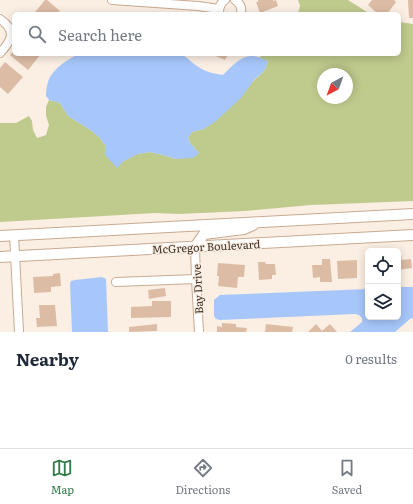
<!DOCTYPE html>
<html lang="en">
<head>
<meta charset="utf-8">
<style>
  :root { --surface:#fff; --page:#f6f6f7; --text:#1f2937; --muted:#747a83; --line:#e0e1e3; --accent:#327a47 }
  body { margin:0; font-family:Literata,serif; background:var(--page); color:var(--text) }
  .controls { position:absolute; right:12px; bottom:12px; display:grid; overflow:hidden; border-radius:6px; box-shadow:0 2px 10px #0003 }
  .controls button { width:36px; height:36px; display:grid; place-items:center; padding:0; border:0; border-bottom:1px solid var(--line); background:var(--surface); color:var(--text); font:20px sans-serif }
  .compass { position:absolute; left:317px; top:68px; width:36px; height:36px; border-radius:50%; background:var(--surface); box-shadow:0 2px 10px #0003; rotate:221deg }
  .list { margin:0; padding:0; list-style:none }
  h2 { display:flex; justify-content:space-between; align-items:center; height:52px; margin:0; padding:0 16px; font-size:17px }
  h2 small { font-size:13px; font-weight:400; color:var(--muted) }
  .icon { flex:none; width:22px; height:22px; fill:none; stroke:currentColor; stroke-width:2; stroke-linecap:round; stroke-linejoin:round }
  .map { position:relative; flex:none; width:413px; height:332px; overflow:hidden }
  .search { position:absolute; background:var(--surface); box-shadow:0 2px 10px #0003; left:12px; right:12px; top:12px; height:44px; display:flex; align-items:center; gap:10px; box-sizing:border-box; padding:0 14px; border-radius:6px; color:var(--muted); font-size:15px }
  .sheet { height:116px; background:var(--surface) }
  nav { display:flex; justify-content:space-around; align-items:center; box-sizing:border-box; height:56px; border-top:1px solid var(--line); background:var(--surface); font-size:11px; color:var(--muted) }
  nav a { display:grid; justify-items:center; gap:2px }
  nav .on { color:var(--accent) }
  .map>svg:first-child { display:block }
  .green { fill:#bfca8d; fill-rule:evenodd }
  .water { fill:#a7c7fa }
  .building { fill:#dcbca5 }
  .lines { fill:none; stroke-linecap:round; stroke-linejoin:round }
  .minor-casing { stroke:#c8aa92; stroke-width:10 }
  .major-casing { stroke:#c8aa92; stroke-width:12 }
  .minor { stroke:#fff; stroke-width:8 }
  .major { stroke:#fff; stroke-width:10 }
  .labels { text-anchor:middle; dominant-baseline:central; stroke-width:3; stroke-linejoin:round; paint-order:stroke }
  .street-label { font-size:11px; fill:#3e3228; stroke:#fbefe4 }
</style>
</head>
<body>
<div class="map">
<svg width="413" height="332" viewBox="0 0 413 332">
  <rect width="100%" height="100%" fill="#fbefe4"/>
  <!-- green -->
  <path class="green" d="M298,0H348L370,14H298L300,6Z
    M399,22L413,24V201L311,205L245,211L179,214L155,213L0,222V123H16L29,116L32,121L33,130L37,138L46,135L49,125L46,116V107L49,100L60,103L68,116L89,129L99,137L105,145L124,161L137,154L150,152L163,155L176,159L199,153L190,143L188,138L192,132L204,129L265,70L268,61L259,58L263,54H399ZM323,74H347V98H323Z"/>
  <!-- water -->
  <path class="water" d="M79,54H181C188,58 193,64 200,68C207,72 215,74 223,75C231,67 240,56 252,56C257,56 263,59 268,61L265,70L254,80L241,98L216,121L204,129L192,132L188,138L190,143L199,153L193,158L176,159L163,155L150,152L138,154L124,161L117,168L105,155V145L99,137L89,129L68,116L60,103L49,100L46,96C46,90 47,84 49,79C54,68 68,59 79,54Z
    M102,277L106,279L108,332H72L70,284L71,281L75,280Z
    M398,287H413V318L410,319L395,332H350L362,322V318L359,315L355,314L220,320L216,319L214,316V300L220,295L368,289V317H398Z"/>
  <!-- building -->
  <path class="building" d="M45,0H47L60,11L57,14H37L35,12Z
    M258,0H273V1L276,0L278,6L260,13L256,2H258Z
    M372,0H394L396,2L387,14H378L368,5Z
    M408,0H413V18H409Z
    M14,50V54H41L28,70L10,55Z
    M211,54H228L225,60Z
    M5,62L23,77L8,94L0,87V68Z
    M401,255L402,260L411,259L412,268L398,270V256Z
    M322,259H330L332,282H320V277L313,278L312,265H322Z
    M357,260V278L338,279L337,261Z
    M258,262H265L266,264H275L276,275H272V279L259,280Z
    M218,263L245,265L244,277H238L237,288L218,286L219,276H217Z
    M60,273L61,286L51,287V292L34,293L33,277L53,276V274Z
    M165,288L166,296L149,299L148,290Z
    M152,301H171V317L131,318V307L152,306Z
    M39,305H55L57,326L37,327L36,318H40Z
    M222,323L236,324V327L247,328L246,332H217V326L222,327Z
    M157,324V331L129,332V327Z
    M266,324L293,327L292,332H265Z
    M316,324L322,331L330,324L337,332H308Z"/>
  <g class="lines">
    <defs>
      <path id="minor" d="M112,0L198,6L219,9
        M235,0C240,3 242,8 241,14
        M219,13C219,7 220,3 225,0
        M0,19C17,31 12,40 0,53
        M14,235L19,332
        M195,247L196,279L199,332
        M116,282L196,279"/>
      <path id="major" d="M0,236L413,214
        M195,247L204,234L244,229L253,225
        M0,257L413,235"/>
    </defs>
    <!-- minor casing -->
    <use href="#minor" class="minor-casing"/>
    <!-- major casing -->
    <use href="#major" class="major-casing"/>
    <!-- minor -->
    <use href="#minor" class="minor"/>
    <!-- major -->
    <use href="#major" class="major"/>
  </g>
  <g class="labels">
    <!-- street labels -->
    <g class="street-label">
      <text transform="translate(206 246) rotate(-3)">McGregor Boulevard</text>
      <text transform="translate(197 289) rotate(-93)">Bay Drive</text>
    </g>
  </g>
</svg>
<div class="controls">
<button><svg class="icon" aria-label="locate" viewBox="0 0 24 24"><circle cx="12" cy="12" r="6"/><path d="M12 2v4M12 18v4M2 12h4M18 12h4"/></svg></button>
<button><svg class="icon" aria-label="layers" viewBox="0 0 24 24"><path d="M12 4l9 5-9 5-9-5zM3 14l9 5 9-5"/></svg></button>
</div>
<svg class="compass" viewBox="-18 -18 36 36"><path d="M0-13l5 13h-10z" fill="#e53935"/><path d="M0 13l5-13h-10z" fill="#747a83"/></svg>
<div class="search"><svg class="icon" aria-label="search" viewBox="0 0 24 24"><circle cx="10" cy="10" r="6"/><path d="M15 15l6 6"/></svg>Search here</div>
</div>
<section class="sheet">
<h2>Nearby<small>0 results</small></h2>
<ul class="list">
</ul>
</section>
<nav>
<a class="on"><svg class="icon" aria-label="map" viewBox="0 0 24 24"><path d="M3 6l6-2 6 2 6-2v14l-6 2-6-2-6 2zM9 4v14M15 6v14"/></svg>Map</a>
<a><svg class="icon" aria-label="directions" viewBox="0 0 24 24"><path d="M12 3l9 9-9 9-9-9zM9 14v-3h6M13 9l2 2-2 2"/></svg>Directions</a>
<a><svg class="icon" aria-label="saved" viewBox="0 0 24 24"><path d="M7 4h10v16l-5-4-5 4z"/></svg>Saved</a>
</nav>
</body>
</html>
